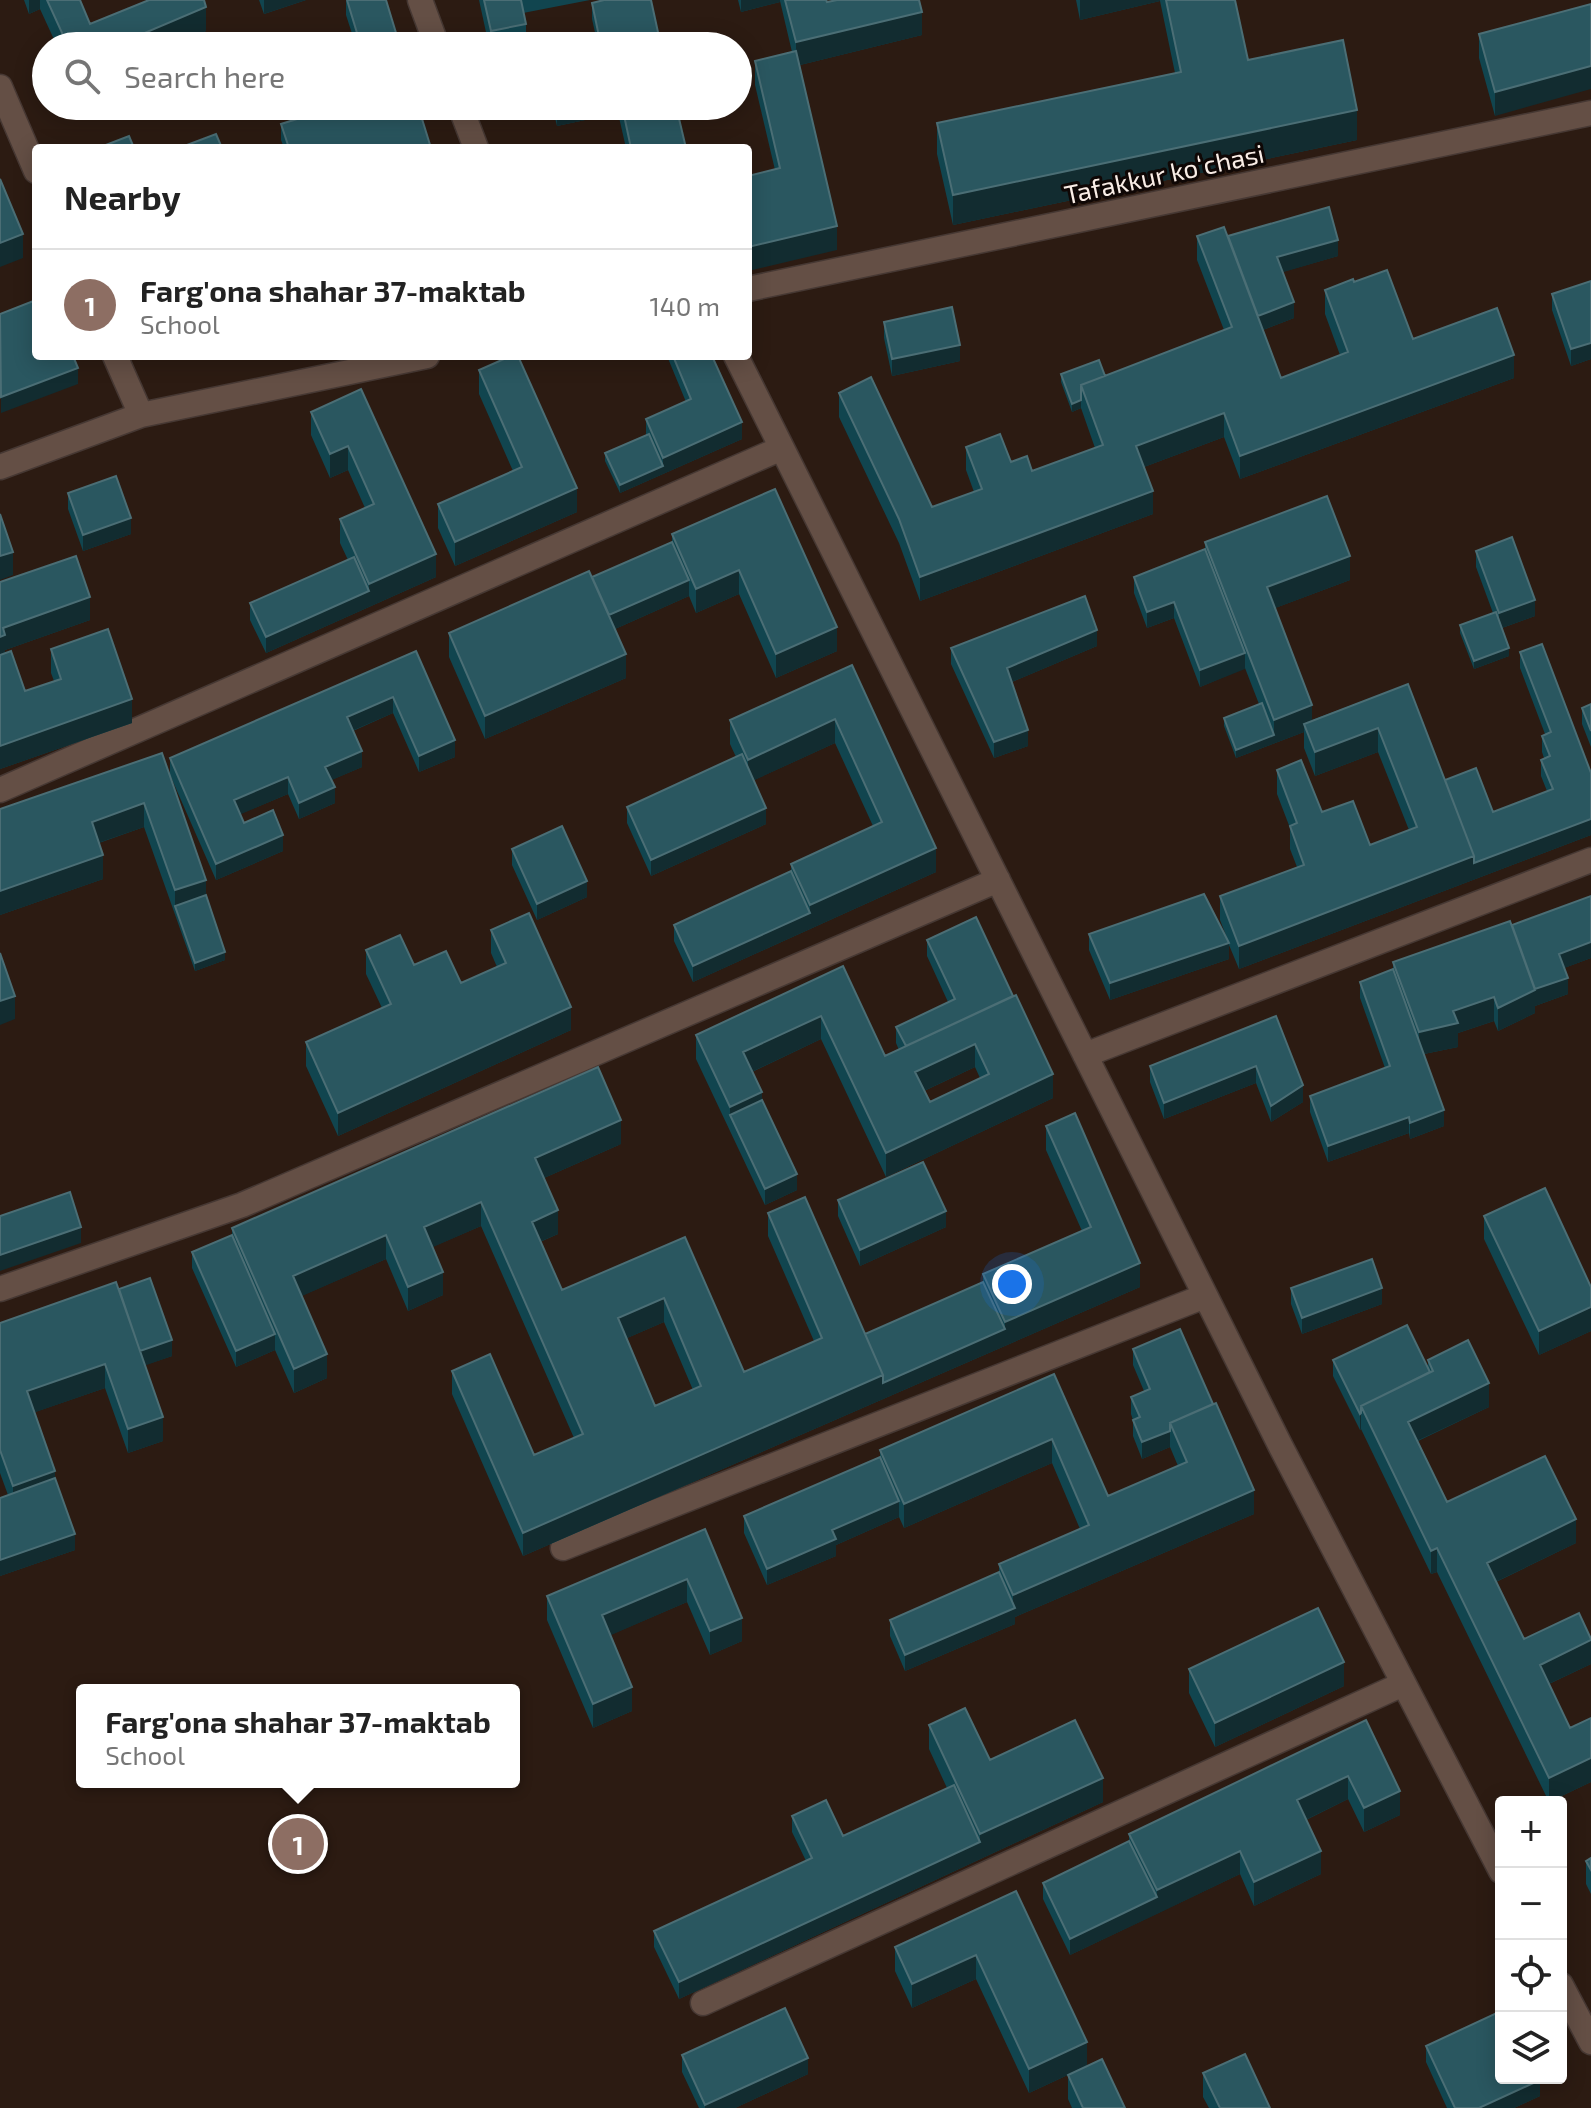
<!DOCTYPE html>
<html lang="en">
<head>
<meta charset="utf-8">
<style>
  :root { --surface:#fff; --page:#f6f6f6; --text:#222; --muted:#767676; --line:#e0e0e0; --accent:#3b6d7a }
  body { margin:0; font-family:"Exo 2",sans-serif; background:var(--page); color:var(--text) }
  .controls { position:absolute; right:24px; bottom:24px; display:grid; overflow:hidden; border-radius:8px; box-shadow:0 4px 20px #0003 }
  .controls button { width:72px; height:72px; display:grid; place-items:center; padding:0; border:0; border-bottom:2px solid var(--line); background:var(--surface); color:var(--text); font:40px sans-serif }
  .you { position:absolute; left:1012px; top:1284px; width:28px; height:28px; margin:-20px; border:6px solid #fff; border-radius:50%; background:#1a73e8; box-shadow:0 0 0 12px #1a73e833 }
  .badge { display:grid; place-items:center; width:52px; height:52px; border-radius:50%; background:var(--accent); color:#fff; font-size:26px; font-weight:700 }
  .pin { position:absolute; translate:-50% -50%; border:4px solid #fff; box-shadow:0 2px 8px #0006 }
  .popup { position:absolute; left:76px; top:1684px; width:444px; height:104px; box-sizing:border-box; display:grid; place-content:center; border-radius:8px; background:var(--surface); filter:drop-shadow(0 2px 6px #0005); font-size:26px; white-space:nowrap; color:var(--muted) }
  .popup b { font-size:30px; color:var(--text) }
  .popup::after { content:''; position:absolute; left:50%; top:100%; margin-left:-16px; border:16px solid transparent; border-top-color:var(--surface) }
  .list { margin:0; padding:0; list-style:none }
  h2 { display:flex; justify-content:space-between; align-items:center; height:104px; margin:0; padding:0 32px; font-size:34px }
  h2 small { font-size:26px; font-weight:400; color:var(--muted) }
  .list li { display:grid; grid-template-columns:52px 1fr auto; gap:24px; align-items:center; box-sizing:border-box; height:112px; padding:0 32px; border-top:2px solid var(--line) }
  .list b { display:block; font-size:30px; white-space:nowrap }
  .list p { margin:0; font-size:26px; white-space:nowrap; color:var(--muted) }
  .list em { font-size:26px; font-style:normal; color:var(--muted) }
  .icon { flex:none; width:44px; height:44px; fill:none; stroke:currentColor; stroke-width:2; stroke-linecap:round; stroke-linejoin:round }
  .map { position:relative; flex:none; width:1591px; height:2108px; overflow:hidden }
  .search { position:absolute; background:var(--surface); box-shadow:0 4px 20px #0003; left:32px; top:32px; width:720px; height:88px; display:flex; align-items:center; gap:20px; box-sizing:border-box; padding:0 28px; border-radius:44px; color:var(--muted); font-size:30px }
  .panel { position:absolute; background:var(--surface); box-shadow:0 4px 20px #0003; left:32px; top:144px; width:720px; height:216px; border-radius:8px }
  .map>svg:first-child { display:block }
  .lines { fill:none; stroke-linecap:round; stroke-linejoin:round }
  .minor-casing { stroke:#463833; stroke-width:27 }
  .minor { stroke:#644f45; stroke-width:24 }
  .wall { fill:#11454f; fill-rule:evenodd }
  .shaded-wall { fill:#122c30 }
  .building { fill:#2a5760; stroke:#4b6e75; stroke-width:2; fill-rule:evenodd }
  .labels { text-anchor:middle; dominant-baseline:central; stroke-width:6; stroke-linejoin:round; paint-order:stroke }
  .street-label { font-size:26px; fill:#f9ede6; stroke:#0f0705 }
</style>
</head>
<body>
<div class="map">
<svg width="1591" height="2108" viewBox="0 0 1591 2108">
  <rect width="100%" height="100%" fill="#2c1b12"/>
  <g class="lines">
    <defs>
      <path id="minor" d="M420,0L437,46
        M0,87L36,171
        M460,106L476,148
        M748,289L1591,113
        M115,356L141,415
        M736,356L1280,1445L1501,1871
        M0,467L141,415L427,356
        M0,790L782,448
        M1085,1055L1591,860
        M0,1289L242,1205L998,880
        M563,1548L1205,1296
        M1561,1985L1591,2042
        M703,2003L1403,1684"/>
    </defs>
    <!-- minor casing -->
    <use href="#minor" class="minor-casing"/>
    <!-- minor -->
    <use href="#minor" class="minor"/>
  </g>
  <!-- wall -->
  <path class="wall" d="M24,0H80L90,24L206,31L170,46H57L40,9L29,14Z
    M259,0H306L264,14Z
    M346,0L400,46H356L346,15Z
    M479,0H590L523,13L526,24V46H489Z
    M738,0H826L827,2L922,35L800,65L837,250L775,170L755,85V61L792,52L780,1V2L741,12Z
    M1076,0H1235L1248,60L1357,140L953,225L937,154V123L1175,73L1160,1L1080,20Z
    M592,3L661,46H598L592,19Z
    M1591,4L1495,116L1479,58V34Z
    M552,106H676L686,148H626L618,113L557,126Z
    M281,124L431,148H284L281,140Z
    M1197,236H1228L1338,256L1282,272L1294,318L1263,330L1281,378L1340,355L1325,314V290L1354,282L1413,339L1514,378L1240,479L1224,437L1144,467L1153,514L920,601L899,543L839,417V393L932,507L974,492L966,470V447L1011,462L1032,471L1095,448L1081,408L1072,412L1061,382V374L1105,376L1224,330L1197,260Z
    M1591,281V359L1571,366L1552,310V294Z
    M884,322L960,361L892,376L884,338Z
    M667,356H712L742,439L620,493L605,461V453L646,435V419L686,402Z
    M479,370L577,512L455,566L438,528V504L513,471L479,394Z
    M361,389L436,577L266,653L250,620V603L348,560L340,543V519L365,508L348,470L330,478L311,435V412Z
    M775,489L837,651L776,678L739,594L696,613L689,596L615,629L626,678L485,739L449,657V633L592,577L672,542V534Z
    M68,493L131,534L83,551L68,509Z
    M1205,542L1350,580L1275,608L1312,720L1408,684L1445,780L1493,812L1547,791L1541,776V760L1544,758L1542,752V736L1545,734L1520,668V652L1591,773V835L1239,969L1229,945V959L1110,1000L1089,950V934L1227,938L1220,920V896L1297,867L1290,849V828L1277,794V770L1322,812L1370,845L1409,830L1378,752L1315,776L1304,748V732L1236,758L1224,726V718L1259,704L1245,668L1200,687L1174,618L1147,628L1134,593V577L1205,549Z
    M1476,551L1535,616L1502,628L1509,656L1474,669L1460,633V625L1493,613L1476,567Z
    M0,582L90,620L5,650V653L25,691L54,681L51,673V649L132,723L0,769Z
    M1097,646L1012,682L1028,746L994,758L951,664V648Z
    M416,651L455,757L419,772L393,713L353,731L362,767L331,780L335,803L299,819L288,794L240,814L244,823L283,851L216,880L170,775V758Z
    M852,665L936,872L693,982L674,941V925L791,871V864L873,826L835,743L754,780L766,824L651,876L627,823V807L736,757L730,744V720Z
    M1591,704V747L1582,724V708Z
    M162,753L225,960L195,971L144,827L99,843L103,879L0,915V809Z
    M512,849L587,897L537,920L512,865Z
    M1591,896V958L1564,968L1568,994L1535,1006V1013L1498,1031L1494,1021L1458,1033V1047L1424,1054L1444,1126L1410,1139L1409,1133L1328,1162L1310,1112V1096L1385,1068L1360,998V982L1393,969V962L1512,925Z
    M491,930L571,1030L338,1136L306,1066V1042L382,1008L366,974V950L414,965L461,983L497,967L491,953Z
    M927,940L1053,1098L886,1177L821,1039L752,1072L797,1190L765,1205L696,1059V1035L843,966L885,1056L899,1050L896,1043V1027L948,1002L927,956ZM975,1067L980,1078L930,1102L924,1091Z
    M1276,1016L1303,1102L1271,1122L1256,1083L1164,1119L1150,1082V1066Z
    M1046,1126L1140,1287L523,1556L452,1394V1371L534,1455L574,1438L481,1226L432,1247L443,1295L408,1311L386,1259L301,1296L327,1378L294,1393L275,1350L236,1367L192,1268V1252L232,1235V1228L621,1144L544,1178L558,1234L540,1242L562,1290L685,1237L744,1372L814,1341L768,1236V1213L865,1334L983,1282V1274L1082,1231L1046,1150ZM664,1322L693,1390L655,1406L627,1338Z
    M838,1200L946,1227L860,1266L838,1216Z
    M1484,1216L1591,1287V1331L1539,1355L1484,1239Z
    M1291,1288L1382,1304L1302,1334L1291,1304Z
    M119,1289L172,1356L145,1365L163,1441L128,1453L105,1388L35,1412L55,1478L75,1550L0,1576V1498L8,1495L0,1473V1323Z
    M1133,1349L1254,1514L1015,1617V1624L905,1671L890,1636V1620L999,1572V1564L1080,1529L1052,1463L904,1528L899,1517L836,1545V1556L767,1585L744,1533V1516L880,1457V1450L1054,1374L1108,1496L1178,1466L1170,1447L1142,1459L1133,1436V1420L1131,1414V1397L1144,1391L1133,1365Z
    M1333,1360L1428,1367V1360L1489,1407L1418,1441L1447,1502L1576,1543L1496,1582L1524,1639L1591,1664L1549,1684L1591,1782L1549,1802L1437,1572L1431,1574L1361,1429L1360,1430L1333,1376Z
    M705,1529L742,1641L710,1655L687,1602L610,1635L632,1711L593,1728L547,1620V1596Z
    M1189,1669L1344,1686L1215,1747L1189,1693Z
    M1366,1720L1400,1815L1364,1832L1348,1799L1306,1820L1321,1874L1254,1906L1240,1874L1070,1955L1043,1899V1883L1129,1841V1834Z
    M929,1725L990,1760L1103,1802L679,1999L654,1947V1931L806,1861L792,1832V1816L843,1836L947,1788L929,1749Z
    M1591,1858V1894L1586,1884V1861Z
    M1016,1891L1087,2066L1029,2093L976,1979L912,2008L895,1971V1947Z
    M1426,2046L1540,2096L1514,2108H1447L1426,2062Z
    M682,2055L808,2074L735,2108H699L682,2072Z
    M1203,2073L1270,2108H1209L1203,2097Z
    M1068,2075L1125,2108H1072L1068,2099Z"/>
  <!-- shaded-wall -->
  <path class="shaded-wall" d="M29,0H40V9L29,14Z
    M264,0H306L264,14Z
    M741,0H780V2L741,12Z
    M1080,0H1160V1L1080,20Z
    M206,7V31L170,46H114Z
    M922,12V35L796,66V42Z
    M1591,66V89L1495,116V92Z
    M574,106H618V113L557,126V110Z
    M1357,110V140L953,225V195Z
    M837,226V250L748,271V247Z
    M23,234V258L0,267V243Z
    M1338,240V256L1277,274V257Z
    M1294,302V318L1255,333V317Z
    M1591,343V359L1571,366V349Z
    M960,345V361L892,376V359Z
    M1514,355V378L1240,479V456Z
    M78,368V384L1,413V397Z
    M1081,400V408L1072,412V404Z
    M1224,413V437L1136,470V446Z
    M742,422V439L663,474V458Z
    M348,446V470L330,478V454Z
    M663,466V474L620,493V485Z
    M577,488V512L455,566V542Z
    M1153,491V514L920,601V577Z
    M131,518V534L83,551V535Z
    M13,552V575L0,580V556Z
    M436,554V577L266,653V637L369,591V584Z
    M1350,556V580L1267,611V587Z
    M739,570V594L696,613V589Z
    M689,580V596L606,633V617Z
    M90,597V620L5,650V659L0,661V637L3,628Z
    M1535,600V616L1499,629V613Z
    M1174,602V618L1147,628V612Z
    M837,627V651L776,678V654Z
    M1097,630V646L1007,684V668Z
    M1509,648V656L1474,669V661Z
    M1245,653V669L1200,687V670Z
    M626,654V678L485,739V716Z
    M393,697V713L347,733V717Z
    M132,699V723L0,769V746Z
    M1312,705V729L1304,724V732L1236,758V750L1274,735V720Z
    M835,719V743L748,783V760Z
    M1378,728V752L1315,776V752Z
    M1028,730V746L994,758V742Z
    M455,740V757L419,772V756Z
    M362,751V767L325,783V767Z
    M288,777V794L234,817V800Z
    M335,787V803L299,819V803Z
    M144,803V827L92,845V822Z
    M766,808V824L651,876V860Z
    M1591,819V835L1239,969V946L1474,856Z
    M283,835V851L216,880V864Z
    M936,848V872L810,929V905Z
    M103,855V879L0,915V891Z
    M206,880V904L175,906V890Z
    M587,881V897L537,920V904Z
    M810,913V929L693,982V966Z
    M1591,942V958L1559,970V954Z
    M1229,943V959L1110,1000V983Z
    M225,952V960L195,971V963Z
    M1568,978V994L1535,1006V1013L1498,1031V1008L1533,990Z
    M15,996V1019L0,1025V1001Z
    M1494,997V1021L1458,1033V1047L1419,1055V1032L1453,1011Z
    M571,1007V1030L338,1136V1113Z
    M821,1016V1039L743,1076V1052Z
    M975,1044V1067L915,1095V1072Z
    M1256,1066V1083L1164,1119V1103Z
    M1053,1074V1098L886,1177V1153Z
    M1303,1085V1102L1271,1122V1106Z
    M762,1092V1116L730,1115V1107Z
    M1444,1110V1126L1410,1139V1123Z
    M1409,1117V1133L1328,1162V1146Z
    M621,1120V1144L535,1182V1158Z
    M797,1174V1190L765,1205V1189Z
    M481,1202V1226L424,1251V1227Z
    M558,1210V1234L532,1245V1222Z
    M946,1211V1227L860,1266V1250Z
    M81,1227V1243L0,1271V1255Z
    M386,1235V1259L293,1300V1276Z
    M1140,1263V1287L523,1556V1533L883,1375L1005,1329V1322Z
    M443,1272V1295L408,1311V1287Z
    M1382,1288V1304L1302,1334V1318Z
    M664,1298V1322L618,1342V1318Z
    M1591,1307V1331L1539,1355V1331Z
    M275,1334V1350L236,1367V1351Z
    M172,1340V1356L138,1368V1352Z
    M327,1354V1378L294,1393V1369Z
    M105,1364V1388L27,1415V1391Z
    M1489,1383V1407L1408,1445V1422Z
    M1361,1413V1429L1360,1430V1414Z
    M163,1417V1441L128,1453V1429Z
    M1170,1431V1447L1142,1459V1442Z
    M1052,1439V1463L904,1528V1504Z
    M55,1471V1495L13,1510V1486Z
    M1254,1490V1514L1015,1617V1624L905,1671V1655L1013,1608V1595Z
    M899,1501V1517L836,1545V1556L767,1585V1569L832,1530Z
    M1576,1519V1543L1487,1586V1563Z
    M75,1534V1550L0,1576V1560Z
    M1437,1548V1572L1431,1574V1551Z
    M687,1579V1602L602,1639V1615Z
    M742,1618V1641L710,1655V1631Z
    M1591,1640V1664L1540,1688V1665Z
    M1344,1662V1686L1215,1747V1723Z
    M632,1687V1711L593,1728V1704Z
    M1591,1758V1782L1549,1802V1778Z
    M1348,1776V1799L1297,1824V1800Z
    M1103,1778V1802L679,1999V1982L980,1842V1834Z
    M1400,1791V1815L1364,1832V1808Z
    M1240,1851V1874L1157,1914V1890Z
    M1321,1851V1874L1254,1906V1882Z
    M1157,1897V1914L1070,1955V1939Z
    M976,1955V1979L912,2008V1984Z
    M1087,2042V2066L1029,2093V2069Z
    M808,2058V2074L735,2108H705V2105Z
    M1540,2080V2096L1514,2108H1479Z"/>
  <!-- building -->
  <path class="building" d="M47,0H80L90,24L149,0H204L206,7L114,46H68Z
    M347,0H386L400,46H361Z
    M484,0H521L526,24L491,31Z
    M604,0H651L661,46H601L592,3Z
    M785,0H826L827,2L837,0H919L922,12L796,42Z
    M1166,0H1235L1248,60L1343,40L1357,110L953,195L937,123L1181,72Z
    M1591,4V66L1495,92L1479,34Z
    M796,51L837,226L748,247V176L780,168L755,61Z
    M339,106H418L431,148H289L281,124Z
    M556,106H574L557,110Z
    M622,106H676L686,148H631Z
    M216,134L222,148H179Z
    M129,136L134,148H98Z
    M0,179L23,234L0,243Z
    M1329,207L1338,240L1277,257L1294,302L1258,316L1228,236Z
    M1224,227L1281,378L1348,352L1325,290L1353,279L1354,282L1387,270L1413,339L1497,308L1514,355L1240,456L1224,413L1136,446L1153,491L920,577L899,519L839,393L871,377L932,507L982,489L966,447L1000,434L1011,462L1027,456L1032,471L1103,445L1081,385L1232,327L1197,236Z
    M1591,281V343L1571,349L1552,294Z
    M36,300V356H73L78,368L1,397L0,314Z
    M952,307L960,345L892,359L884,322Z
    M511,356H518L577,488L455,542L438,504L522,467L479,370Z
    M673,356H712L742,422L663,458L646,419L691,399Z
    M1099,360L1105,376L1081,385V400L1072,404L1061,374Z
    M361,389L436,554L369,584L340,519L374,504L348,446L330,454L311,412Z
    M649,434L663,466L620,485L605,453Z
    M116,476L131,518L83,535L68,493Z
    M775,489L837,627L776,654L739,570L696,589L672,534Z
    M1327,496L1350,556L1267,587L1312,705L1274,720L1205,542Z
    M0,514L13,552L0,556Z
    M1512,537L1535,600L1499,613L1476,551Z
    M672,542L689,580L609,615L592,577Z
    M1205,549L1245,653L1200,670L1174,602L1147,612L1134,577Z
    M76,556L90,597L3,628L5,635L0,637V582Z
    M354,557L369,591L266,637L250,603Z
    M589,571L626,654L485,716L449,633Z
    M1085,596L1097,630L1007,668L1028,730L994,742L951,648Z
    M1496,612L1509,648L1474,661L1460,625Z
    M108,629L132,699L0,746V655L11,651L25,691L61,679L51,649Z
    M1542,644L1591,773V819L1474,863V856L1445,780L1476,768L1493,812L1553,789L1541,760L1550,756L1542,736L1551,732L1520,652Z
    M416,651L455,740L419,756L393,697L347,717L362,751L325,767L335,787L299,803L288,777L234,800L244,823L273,810L283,835L216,864L170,758Z
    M852,665L936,848L810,905L791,864L882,822L835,719L748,760L730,720Z
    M1408,684L1474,856L1239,946L1220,896L1304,865L1290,826L1297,823L1277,770L1301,760L1322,812L1353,801L1370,845L1417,827L1378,728L1315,752L1304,724Z
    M1262,703L1274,735L1236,750L1224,718Z
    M1591,704V731L1582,708Z
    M162,753L206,880L175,890L144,803L92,822L103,855L0,891V809Z
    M742,754L766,808L651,860L627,807Z
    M562,826L587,881L537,904L512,849Z
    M791,871L810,913L693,966L674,925Z
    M1204,894L1229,943L1110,983L1089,934Z
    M206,895L225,952L195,963L175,906Z
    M1591,896V942L1559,954L1568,978L1535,989L1512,925Z
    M529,913L571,1007L338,1113L306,1042L391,1004L366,950L400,935L414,965L446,951L461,983L506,963L491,930Z
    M976,917L1013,996L906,1046L896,1027L955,999L927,940Z
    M1510,921L1535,990L1498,1008L1494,997L1453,1011L1458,1023L1419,1032L1393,962Z
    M0,953L15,996L0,1001Z
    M843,966L885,1056L1016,995L1053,1074L886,1153L821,1016L743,1052L762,1092L730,1107L696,1035ZM975,1044L989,1074L930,1102L915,1072Z
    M1393,969L1444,1110L1410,1123L1409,1117L1328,1146L1310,1096L1390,1066L1360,982Z
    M1276,1016L1303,1085L1271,1106L1256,1066L1164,1103L1150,1066Z
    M598,1067L621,1120L535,1158L558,1210L532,1222L562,1290L685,1237L744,1372L822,1338L768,1213L805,1197L883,1375L523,1533L452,1371L490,1354L534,1455L583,1434L481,1202L424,1227L443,1272L408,1287L386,1235L293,1276L327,1354L294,1369L232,1228ZM664,1298L701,1386L655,1406L618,1318Z
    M762,1100L797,1174L765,1189L730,1115Z
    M1075,1113L1140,1263L1005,1322L983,1274L1091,1227L1046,1126Z
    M923,1162L946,1211L860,1250L838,1200Z
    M1545,1188L1591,1287V1307L1539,1331L1484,1216Z
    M70,1192L81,1227L0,1255V1216Z
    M232,1235L275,1334L236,1351L192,1252Z
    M1372,1259L1382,1288L1302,1318L1291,1288Z
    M150,1278L172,1340L140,1351L119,1289Z
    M116,1282L163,1417L128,1429L105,1364L27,1391L55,1471L13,1486L0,1450V1323Z
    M983,1282L1005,1329L883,1383V1375L865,1334Z
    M1407,1325L1430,1372L1361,1406V1413L1360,1414L1333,1360Z
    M1180,1329L1213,1404L1170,1423V1431L1142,1442L1133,1420L1140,1417L1131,1397L1150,1389L1133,1349Z
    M1468,1340L1489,1383L1408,1422L1447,1502L1545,1456L1576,1519L1487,1563L1524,1639L1579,1613L1591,1639V1640L1540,1665L1570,1728L1591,1718V1758L1549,1778L1437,1548L1431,1551L1361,1406L1433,1371L1428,1360Z
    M1054,1374L1108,1496L1187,1462L1170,1423L1216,1403L1254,1490L1013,1595L999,1564L1089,1525L1052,1439L904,1504L880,1450Z
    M880,1457L899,1501L832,1530L836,1539L767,1569L744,1516Z
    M55,1478L75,1534L0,1560V1498Z
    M705,1529L742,1618L710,1631L687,1579L602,1615L632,1687L593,1704L547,1596Z
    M999,1572L1015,1608L905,1655L890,1620Z
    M1318,1608L1344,1662L1215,1723L1189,1669Z
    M965,1708L990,1760L1075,1720L1103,1778L980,1834L929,1725Z
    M1366,1720L1400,1791L1364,1808L1348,1776L1297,1800L1321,1851L1254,1882L1240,1851L1157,1890L1129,1834Z
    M954,1785L980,1842L679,1982L654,1931L812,1858L792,1816L826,1800L843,1836Z
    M1129,1841L1157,1897L1070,1939L1043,1883Z
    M1591,1858V1870L1586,1861Z
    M1016,1891L1087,2042L1029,2069L976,1955L912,1984L895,1947Z
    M785,2008L808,2058L705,2105L682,2055Z
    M1501,2011V2078H1539L1540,2080L1479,2108H1455L1426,2046Z
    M1245,2054L1270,2108H1220L1203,2073Z
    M1102,2059L1125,2108H1083L1068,2075Z"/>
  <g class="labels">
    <!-- street labels -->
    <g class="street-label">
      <text transform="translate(1164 173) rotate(-12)">Tafakkur koʻchasi</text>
    </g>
  </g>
</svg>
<div class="controls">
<button>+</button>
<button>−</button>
<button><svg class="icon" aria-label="locate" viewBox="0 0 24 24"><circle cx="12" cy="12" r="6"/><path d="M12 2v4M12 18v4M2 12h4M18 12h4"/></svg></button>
<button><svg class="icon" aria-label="layers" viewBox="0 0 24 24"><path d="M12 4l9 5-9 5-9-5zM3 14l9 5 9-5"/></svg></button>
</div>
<div class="you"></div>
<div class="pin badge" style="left:298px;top:1844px;background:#8d6e63">1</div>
<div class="popup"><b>Farg'ona shahar 37-maktab</b>School</div>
<div class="search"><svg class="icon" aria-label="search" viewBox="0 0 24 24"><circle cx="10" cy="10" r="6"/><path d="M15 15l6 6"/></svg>Search here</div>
<section class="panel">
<h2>Nearby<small></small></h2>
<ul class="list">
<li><span class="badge" style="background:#8d6e63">1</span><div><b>Farg'ona shahar 37-maktab</b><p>School</p></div><em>140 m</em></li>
</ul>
</section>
</div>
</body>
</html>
